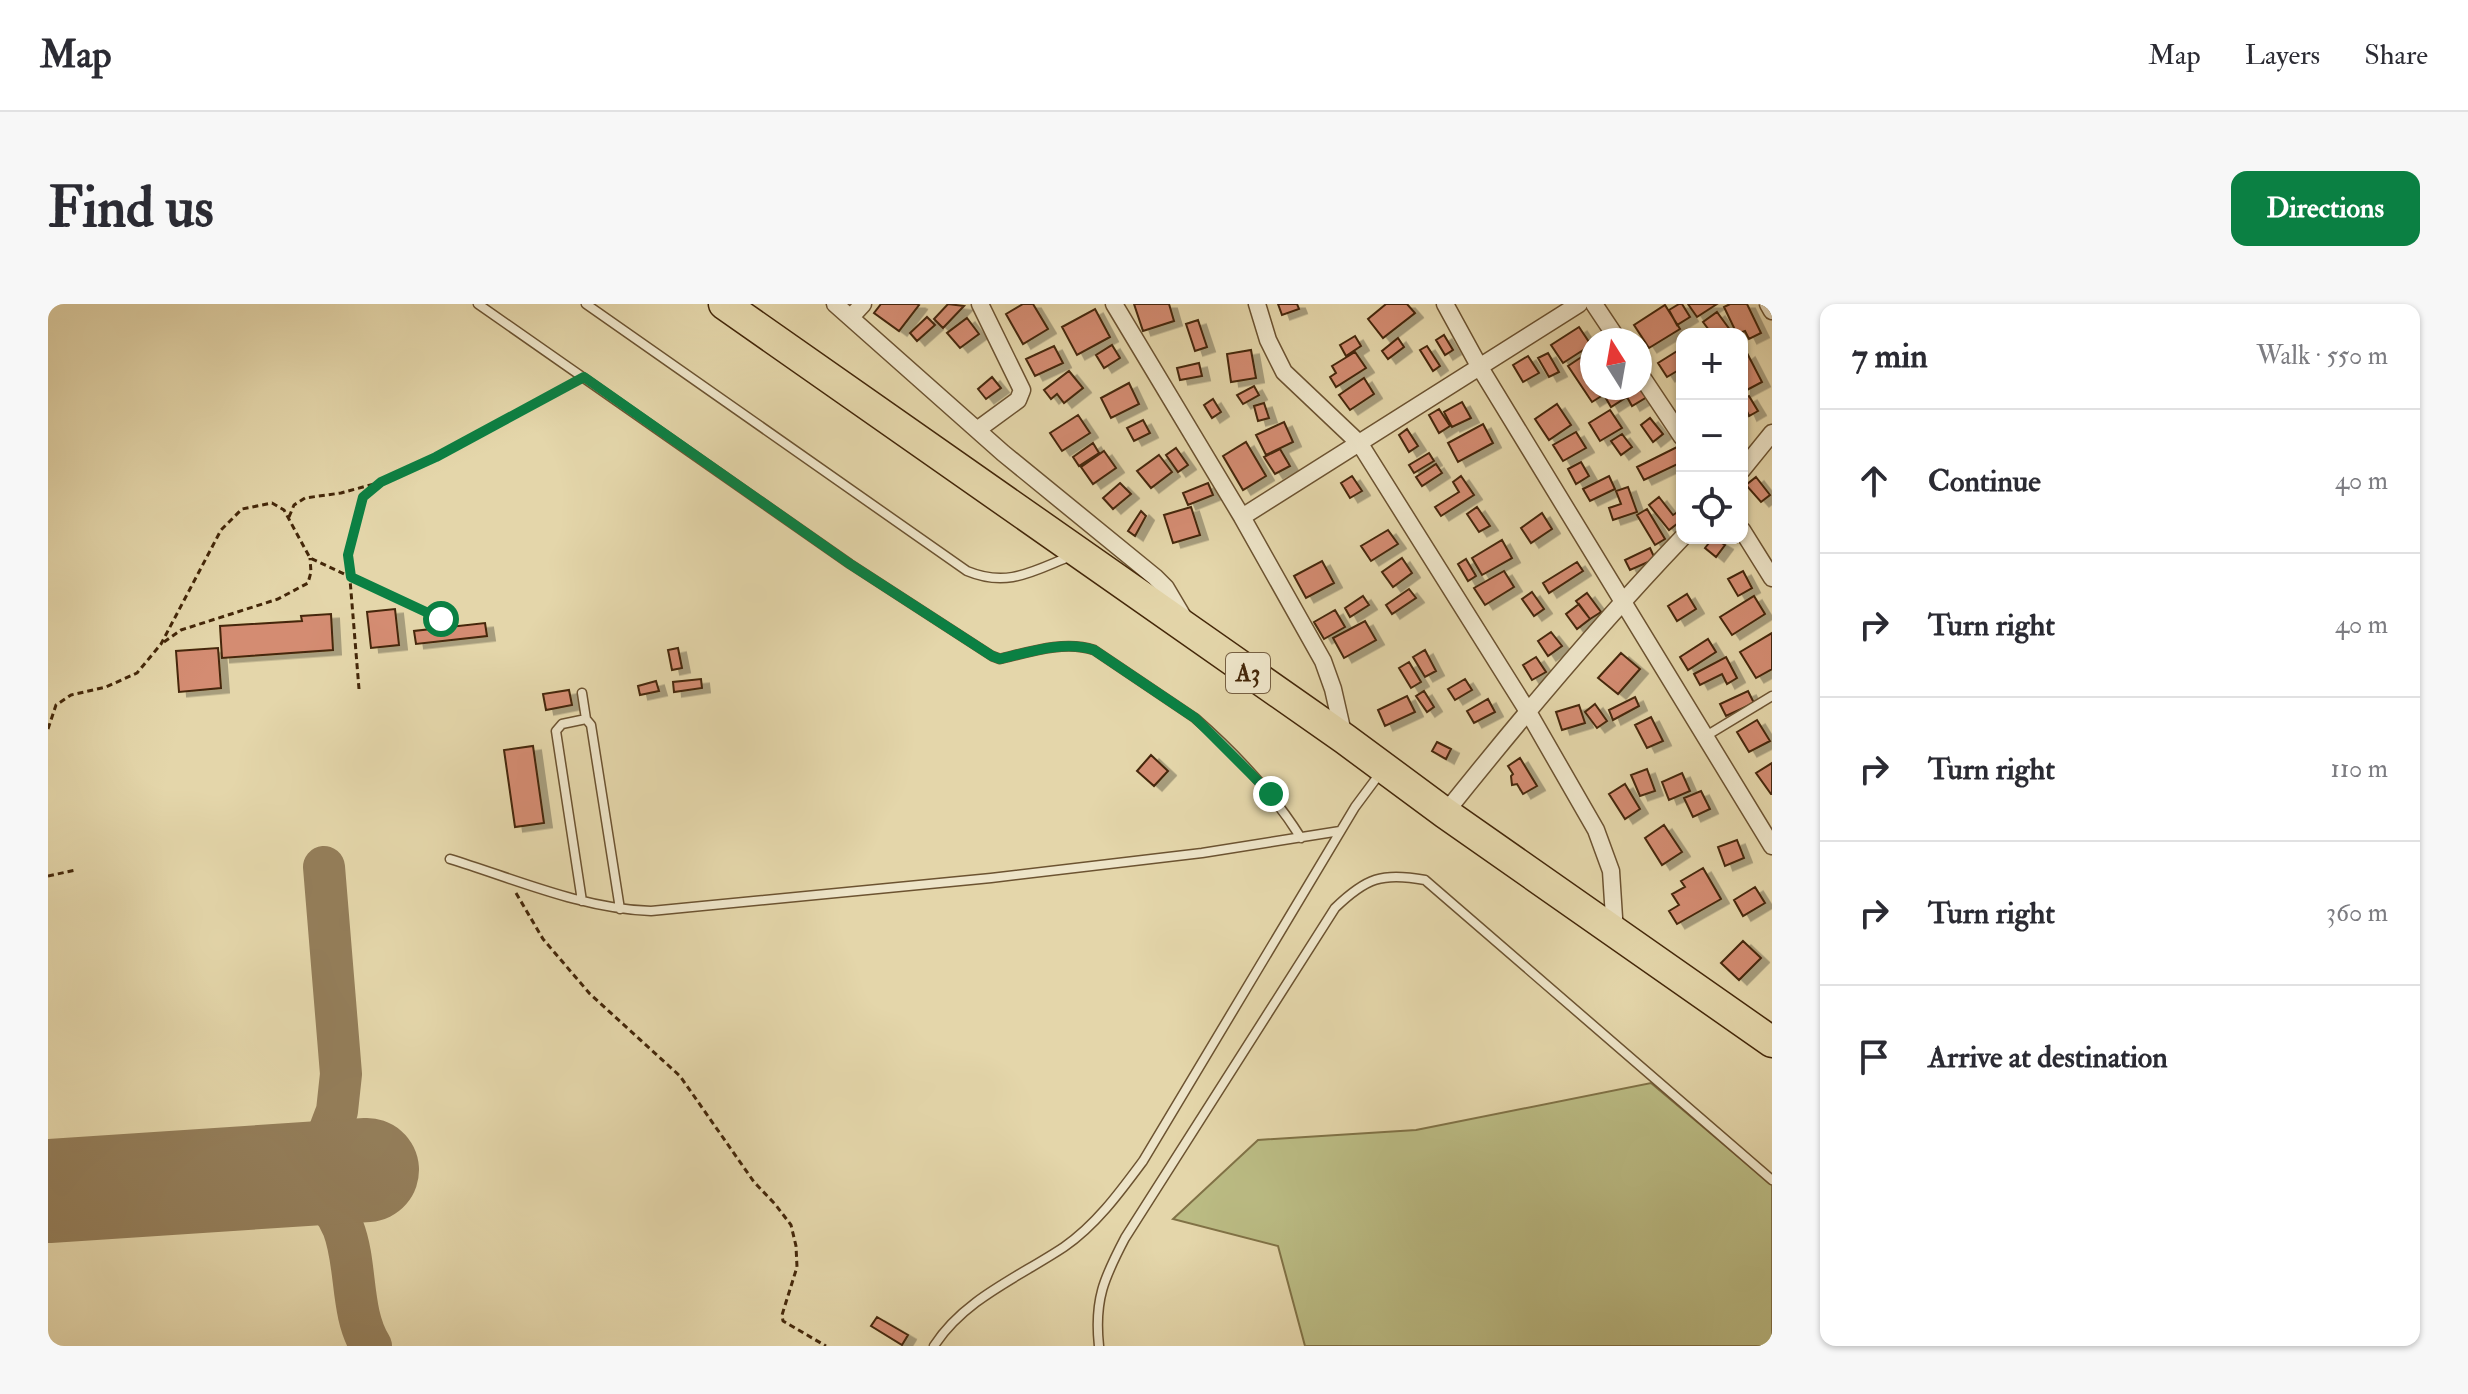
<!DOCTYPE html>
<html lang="en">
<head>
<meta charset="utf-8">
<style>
  :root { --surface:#fff; --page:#f7f7f7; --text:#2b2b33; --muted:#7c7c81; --line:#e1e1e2; --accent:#0b8043 }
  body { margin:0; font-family:"IM FELL Double Pica",serif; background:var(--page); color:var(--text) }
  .controls { position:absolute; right:24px; top:24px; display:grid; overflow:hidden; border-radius:16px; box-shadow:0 2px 6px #0004 }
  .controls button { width:72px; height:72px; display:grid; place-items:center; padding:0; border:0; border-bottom:2px solid var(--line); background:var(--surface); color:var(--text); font:40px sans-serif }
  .compass { position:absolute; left:1532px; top:24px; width:72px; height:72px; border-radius:50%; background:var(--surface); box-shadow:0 2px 6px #0004; rotate:349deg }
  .stop { position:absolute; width:24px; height:24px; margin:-18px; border:6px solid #0b8043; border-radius:50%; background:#fff }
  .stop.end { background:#0b8043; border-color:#fff; box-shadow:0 2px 8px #0008 }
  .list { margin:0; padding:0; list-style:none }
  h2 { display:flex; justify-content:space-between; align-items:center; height:104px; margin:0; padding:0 32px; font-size:34px }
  h2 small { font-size:26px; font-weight:400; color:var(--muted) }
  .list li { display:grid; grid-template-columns:52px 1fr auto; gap:24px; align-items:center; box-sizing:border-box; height:144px; padding:0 32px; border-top:2px solid var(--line) }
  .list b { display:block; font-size:30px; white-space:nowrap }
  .list em { font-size:26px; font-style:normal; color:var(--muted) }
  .icon { flex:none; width:44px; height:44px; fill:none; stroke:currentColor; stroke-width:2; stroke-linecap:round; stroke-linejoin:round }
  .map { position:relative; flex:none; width:1724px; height:1042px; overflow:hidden; border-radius:16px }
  header { display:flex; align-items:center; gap:48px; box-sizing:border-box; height:112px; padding:0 40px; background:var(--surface); border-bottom:2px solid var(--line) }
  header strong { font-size:38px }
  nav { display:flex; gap:44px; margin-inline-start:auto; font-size:28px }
  .intro { display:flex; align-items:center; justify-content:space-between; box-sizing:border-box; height:192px; padding:0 48px }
  h1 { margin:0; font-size:56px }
  .button { padding:20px 36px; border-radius:16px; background:var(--accent); color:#fff; font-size:28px; font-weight:700 }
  main { display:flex; gap:48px; padding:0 48px }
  aside { flex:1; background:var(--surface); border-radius:16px; box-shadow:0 2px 6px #0004 }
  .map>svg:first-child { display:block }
  .green { fill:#bbbc84; stroke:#807246; stroke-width:2 }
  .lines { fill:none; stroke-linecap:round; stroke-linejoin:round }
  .taxiway { stroke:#947e5a; stroke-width:42 }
  .runway { stroke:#947e5a; stroke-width:104 }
  .building { fill:#d48c72; stroke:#442709; stroke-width:2; filter:url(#shadow) }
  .lane-casing { stroke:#6c5331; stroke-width:11 }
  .street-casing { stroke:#6c5331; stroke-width:19 }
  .highway-casing { stroke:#442709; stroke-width:33 }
  .path { stroke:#442709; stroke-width:3; stroke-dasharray:6 4; stroke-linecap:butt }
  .lane { stroke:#ede4c8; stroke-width:8 }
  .street { stroke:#ede4c8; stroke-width:16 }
  .highway { stroke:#e4d6aa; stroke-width:30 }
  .route { stroke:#0b8043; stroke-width:10 }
  .labels { text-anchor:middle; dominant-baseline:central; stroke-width:6; stroke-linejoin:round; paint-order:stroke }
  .shield { fill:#ede4c8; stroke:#776042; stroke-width:2 }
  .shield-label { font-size:24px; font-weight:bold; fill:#442709 }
</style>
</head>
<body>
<header>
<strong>Map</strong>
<nav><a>Map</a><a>Layers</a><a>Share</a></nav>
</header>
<div class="intro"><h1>Find us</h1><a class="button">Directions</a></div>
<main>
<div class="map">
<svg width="1724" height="1042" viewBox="0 0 1724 1042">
  <defs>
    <filter id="shadow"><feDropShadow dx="8" dy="4.5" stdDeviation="0" flood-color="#0004"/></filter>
  </defs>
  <rect width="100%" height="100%" fill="#e4d6aa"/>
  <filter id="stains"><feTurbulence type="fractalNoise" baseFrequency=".0025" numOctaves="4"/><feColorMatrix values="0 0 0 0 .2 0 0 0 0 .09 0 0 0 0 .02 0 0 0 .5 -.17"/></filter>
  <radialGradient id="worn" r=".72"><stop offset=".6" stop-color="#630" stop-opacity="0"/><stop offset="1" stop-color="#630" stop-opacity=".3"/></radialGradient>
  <!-- green -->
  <path class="green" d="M1603,779L1724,881V1042H1257L1230,942L1125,915L1210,836L1368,826Z"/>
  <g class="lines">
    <!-- taxiway -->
    <path class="taxiway" d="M206,873L260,849L273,838L281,828L289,807L293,770L276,563
      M206,873C224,877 244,878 261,886C321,916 293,995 323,1042"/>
    <!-- runway -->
    <path class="runway" d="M0,887L319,866"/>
  </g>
  <!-- building -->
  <path class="building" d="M833,0H869L871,1L851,27L826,9Z
    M900,0L916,2L895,24L886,15Z
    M975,0H985L1000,25L975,40L958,10Z
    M1086,0H1121L1126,17L1095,27Z
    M1230,0H1249L1251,5L1234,11Z
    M1338,0H1359L1367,9L1335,34L1320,15Z
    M1631,0H1634L1642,13L1629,21L1621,6Z
    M1640,0H1669L1649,13Z
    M1682,0H1699L1713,29L1701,35L1697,27L1689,30L1676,3Z
    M1617,1L1632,25L1601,44L1586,21Z
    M1047,5L1062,33L1029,51L1014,23Z
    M1669,8L1685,30H1664L1655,18Z
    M879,13L887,21L869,37L862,29Z
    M919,14L931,30L912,44L899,29Z
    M1150,16L1159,43L1147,47L1138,20Z
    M1531,23L1543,41L1515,59L1503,41Z
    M1396,31L1405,46L1397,51L1388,36Z
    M1307,32L1313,42L1298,52L1292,41Z
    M1350,34L1356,43L1340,55L1334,47Z
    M1064,41L1072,54L1056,64L1048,51Z
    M1006,42L1015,59L987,72L978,55Z
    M1379,42L1392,62L1385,67L1372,46Z
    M1634,44V64L1619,73L1610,59Z
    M1203,46L1208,74L1183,78L1179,50Z
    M1544,46V84H1566L1544,98L1520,62Z
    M1307,48L1318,64L1288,83L1282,73L1288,69L1284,62Z
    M1500,49L1511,68L1501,73L1490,54Z
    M1699,49L1714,78L1695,88L1694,53Z
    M1480,52L1491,69L1475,78L1465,61Z
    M1151,59L1154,72L1132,76L1129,64Z
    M1021,67L1035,84L1016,99L1009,90L1003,95L996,86Z
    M944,73L953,84L938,95L930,85Z
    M1316,74L1326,90L1302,106L1291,91Z
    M1081,79L1091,100L1063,114L1053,94Z
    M1206,82L1211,91L1195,100L1189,91Z
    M1567,84H1592L1599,93L1584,102L1579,93L1563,103L1556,91Z
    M1701,92L1710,107L1701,112L1694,96Z
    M1165,95L1173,108L1164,114L1156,101Z
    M1414,98L1423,114L1404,123L1396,108Z
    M1216,99L1221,114L1210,117L1206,102Z
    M1509,100L1523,121L1501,136L1487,115Z
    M1391,105L1402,122L1391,129L1381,111Z
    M1562,106L1574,124L1552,137L1541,119Z
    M1030,111L1042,129L1014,147L1002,129Z
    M1602,114L1615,130L1605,138L1593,121Z
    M1095,116L1102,129L1086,137L1079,124Z
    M1236,118L1245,138L1218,151L1208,131Z
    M1435,120L1445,139L1410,158L1400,139Z
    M1359,125L1370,142L1361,148L1351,131Z
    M1528,128L1538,144L1515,157L1505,141Z
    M1574,130L1584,143L1573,151L1563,137Z
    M1198,138L1218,172L1195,186L1175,152Z
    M1045,139L1051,149L1031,162L1025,153Z
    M1631,142L1634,158L1596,176L1589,163Z
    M1128,144L1140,161L1130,168L1118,151Z
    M1232,145L1242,162L1227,170L1216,153Z
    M1056,147L1068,164L1045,180L1033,163Z
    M1381,149L1386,157L1366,169L1361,161Z
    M1111,151L1124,168L1103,184L1089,167Z
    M1533,158L1541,172L1528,180L1520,165Z
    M1388,160L1394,169L1374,182L1368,173Z
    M1304,172L1314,187L1302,194L1293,179Z
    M1413,172L1426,191L1393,212L1387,203L1411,188L1405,178Z
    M1561,172L1567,185L1542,197L1535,185Z
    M1708,173L1722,191L1713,198L1698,181Z
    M1072,179L1083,190L1065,205L1055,194Z
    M1160,179L1165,191L1140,201L1135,189Z
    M1580,183L1589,208L1565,216L1561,204L1573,200L1568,187Z
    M1611,193L1625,211L1634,205V216L1621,226L1601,201Z
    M1143,203L1152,231L1125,239L1116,211Z
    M1429,203L1442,222L1431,228L1419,210Z
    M1599,205L1617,235L1607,241L1589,211Z
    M1093,207L1098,212L1087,232L1080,227Z
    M1494,209L1504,225L1483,239L1473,224Z
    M1340,226L1350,240L1323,257L1313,242Z
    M1665,234L1677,241L1668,253L1657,244Z
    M1454,236L1464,254L1434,271L1424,254Z
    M1602,244L1607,255L1582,266L1577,256Z
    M1354,254L1364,269L1345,283L1334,268Z
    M1418,255L1428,272L1420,277L1410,260Z
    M1274,257L1286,279L1258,294L1246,272Z
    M1529,258L1535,267L1501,289L1495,279Z
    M1456,267L1466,283L1437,301L1426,284Z
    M1695,267L1704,284L1690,292L1680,275Z
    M1361,285L1368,294L1344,310L1338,301Z
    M1484,288L1496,305L1486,312L1474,295Z
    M1539,289L1553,308L1542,315L1528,297Z
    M1639,290L1648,305L1629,317L1620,302Z
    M1315,292L1321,301L1302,313L1297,304Z
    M1706,292L1717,310L1684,331L1672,313Z
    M1531,300L1542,315L1529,325L1518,310Z
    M347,305L351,341L323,344L319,308Z
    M1287,306L1297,323L1276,335L1266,318Z
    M283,310L285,346L174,354L172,322L254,317L253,312Z
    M1317,317L1328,336L1296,354L1285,334Z
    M437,319L439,332L368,340L366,327Z
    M1503,328L1514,342L1500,352L1490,337Z
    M1724,329V365L1708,374L1692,348Z
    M1660,335L1668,348L1640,366L1632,353Z
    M170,344L173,384L131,388L128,347Z
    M630,344L634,364L624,366L620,346Z
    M1377,346L1388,367L1377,373L1365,353Z
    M1573,349L1592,365L1570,390L1550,374Z
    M1488,353L1498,368L1484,376L1475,361Z
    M1678,353L1689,374L1679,380L1674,370L1652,381L1646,370Z
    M1361,358L1373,378L1363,384L1351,364Z
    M653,375L654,384L626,388L625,378Z
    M1417,375L1424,386L1407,396L1400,385Z
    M608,377L611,387L592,391L590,382Z
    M521,386L524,401L498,406L495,390Z
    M1376,387L1386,403L1379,408L1368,392Z
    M1700,387L1706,399L1678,412L1672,400Z
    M1359,392L1367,408L1337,422L1330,406Z
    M1587,393L1591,402L1565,416L1561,406Z
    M1440,395L1447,408L1426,419L1419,407Z
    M1547,400L1559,417L1549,424L1537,408Z
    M1531,401L1537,419L1514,426L1508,408Z
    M1603,413L1615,437L1599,444L1587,421Z
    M1709,416L1722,437L1701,448L1689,428Z
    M1389,438L1403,445L1398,455L1384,447Z
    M485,442L496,519L467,523L456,446Z
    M1103,451L1120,467L1106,482L1089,467Z
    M1472,454L1489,482L1475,490L1469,480L1464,481L1463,472L1465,470L1460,462Z
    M1724,459V490H1723L1708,469Z
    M1599,465L1607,487L1592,492L1583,471Z
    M1634,469L1642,487L1621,496L1614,478Z
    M1577,480L1592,505L1577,515L1561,490Z
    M1653,487L1662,505L1645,513L1636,494Z
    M1616,521L1634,548L1614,561L1597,534Z
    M1689,536L1696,554L1677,562L1670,543Z
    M1655,564L1673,595L1629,620L1621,607L1631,601L1624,590L1637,583L1633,577Z
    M1707,583L1717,599L1695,612L1686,596Z
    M1695,637L1713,654L1691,676L1673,659Z
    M829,1013L860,1031L854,1041L823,1022Z"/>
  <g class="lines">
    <defs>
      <path id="lane" d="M430,0L802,260L944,352L952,355C981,348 1017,336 1046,346L1147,414C1187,449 1225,489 1253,534
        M538,0L919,267C960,284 985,267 1023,252
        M534,389L538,415
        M1658,432L1724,392
        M402,555C467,575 535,605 603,607L943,574L1154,549L1292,527
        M534,597L508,427L514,420L538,415L543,421L572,605
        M886,1042C916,995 971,973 1016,943C1048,921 1072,888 1095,857L1307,503L1333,468
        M1051,1042C1046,996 1056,974 1077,934L1287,604C1318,574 1334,568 1377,576L1724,876"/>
      <path id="street" d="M787,0L955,149L1107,273L1118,284L1137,316
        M1066,0L1194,213L1275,357L1285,385L1296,433
        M1209,0L1220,36L1236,68L1312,140L1479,406L1548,526L1563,567L1567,629
        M1397,0L1431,62L1724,542
        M1546,0L1570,36
        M1720,0L1724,7
        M803,13L815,0
        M1592,70L1634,133
        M929,126L970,96L974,86L932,0
        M1694,166L1724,129
        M1194,213L1531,0
        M1694,226L1724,274
        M1397,509C1473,414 1550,322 1634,234"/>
      <path id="highway" d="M676,0L1297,435L1397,509L1724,738"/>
    </defs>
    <!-- lane casing -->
    <use href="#lane" class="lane-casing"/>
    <!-- street casing -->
    <use href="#street" class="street-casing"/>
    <!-- highway casing -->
    <use href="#highway" class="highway-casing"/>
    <!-- path -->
    <path class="path" d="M241,213L246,201L257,194L293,189L333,178L388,153L525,78
      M116,338L133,326L230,295L260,279L263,268L262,254
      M311,385L300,251L315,193L330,180
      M0,425L8,401L23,391L58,383L89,369L113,340L173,226L194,205L224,199L236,206L262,254L393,315
      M0,572L28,566
      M468,589L495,635L542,690L632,772L706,878L727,900L743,921L748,942L749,963L734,1011L735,1017L778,1042"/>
    <!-- lane -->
    <use href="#lane" class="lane"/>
    <!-- street -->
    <use href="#street" class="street"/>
    <!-- highway -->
    <use href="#highway" class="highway"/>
  </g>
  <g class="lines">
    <!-- route -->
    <path class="route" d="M393,315L303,273L300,251L315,193L333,178L388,153L536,73L802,260L944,352L952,355C981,348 1017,336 1046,346L1147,414L1223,490"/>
  </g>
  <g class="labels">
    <!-- shield labels -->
    <rect class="shield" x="1178" y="349" width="44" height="40" rx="6"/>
    <g class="shield-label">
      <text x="1200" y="369">A3</text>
    </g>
  </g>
  <rect width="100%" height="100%" filter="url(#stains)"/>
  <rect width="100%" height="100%" fill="url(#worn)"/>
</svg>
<div class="controls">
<button>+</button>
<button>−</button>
<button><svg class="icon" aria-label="locate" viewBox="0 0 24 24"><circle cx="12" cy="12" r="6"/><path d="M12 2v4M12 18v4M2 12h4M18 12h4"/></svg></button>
</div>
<svg class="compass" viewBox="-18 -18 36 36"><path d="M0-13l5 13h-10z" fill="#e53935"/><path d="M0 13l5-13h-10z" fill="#7c7c81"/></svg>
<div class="stop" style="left:393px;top:315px"></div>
<div class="stop end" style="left:1223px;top:490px"></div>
</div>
<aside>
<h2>7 min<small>Walk · 550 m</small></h2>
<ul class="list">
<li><svg class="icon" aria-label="ahead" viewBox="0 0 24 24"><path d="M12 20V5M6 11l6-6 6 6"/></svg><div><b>Continue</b></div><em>40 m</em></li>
<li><svg class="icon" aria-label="right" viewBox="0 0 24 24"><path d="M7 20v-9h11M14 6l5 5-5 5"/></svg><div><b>Turn right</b></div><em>40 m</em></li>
<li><svg class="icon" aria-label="right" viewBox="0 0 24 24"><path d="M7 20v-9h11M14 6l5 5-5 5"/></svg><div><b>Turn right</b></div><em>110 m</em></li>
<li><svg class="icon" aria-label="right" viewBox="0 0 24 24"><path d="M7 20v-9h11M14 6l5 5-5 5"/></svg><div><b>Turn right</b></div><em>360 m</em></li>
<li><svg class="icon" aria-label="arrive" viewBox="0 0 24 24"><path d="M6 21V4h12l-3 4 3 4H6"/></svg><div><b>Arrive at destination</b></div></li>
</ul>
</aside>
</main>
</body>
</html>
